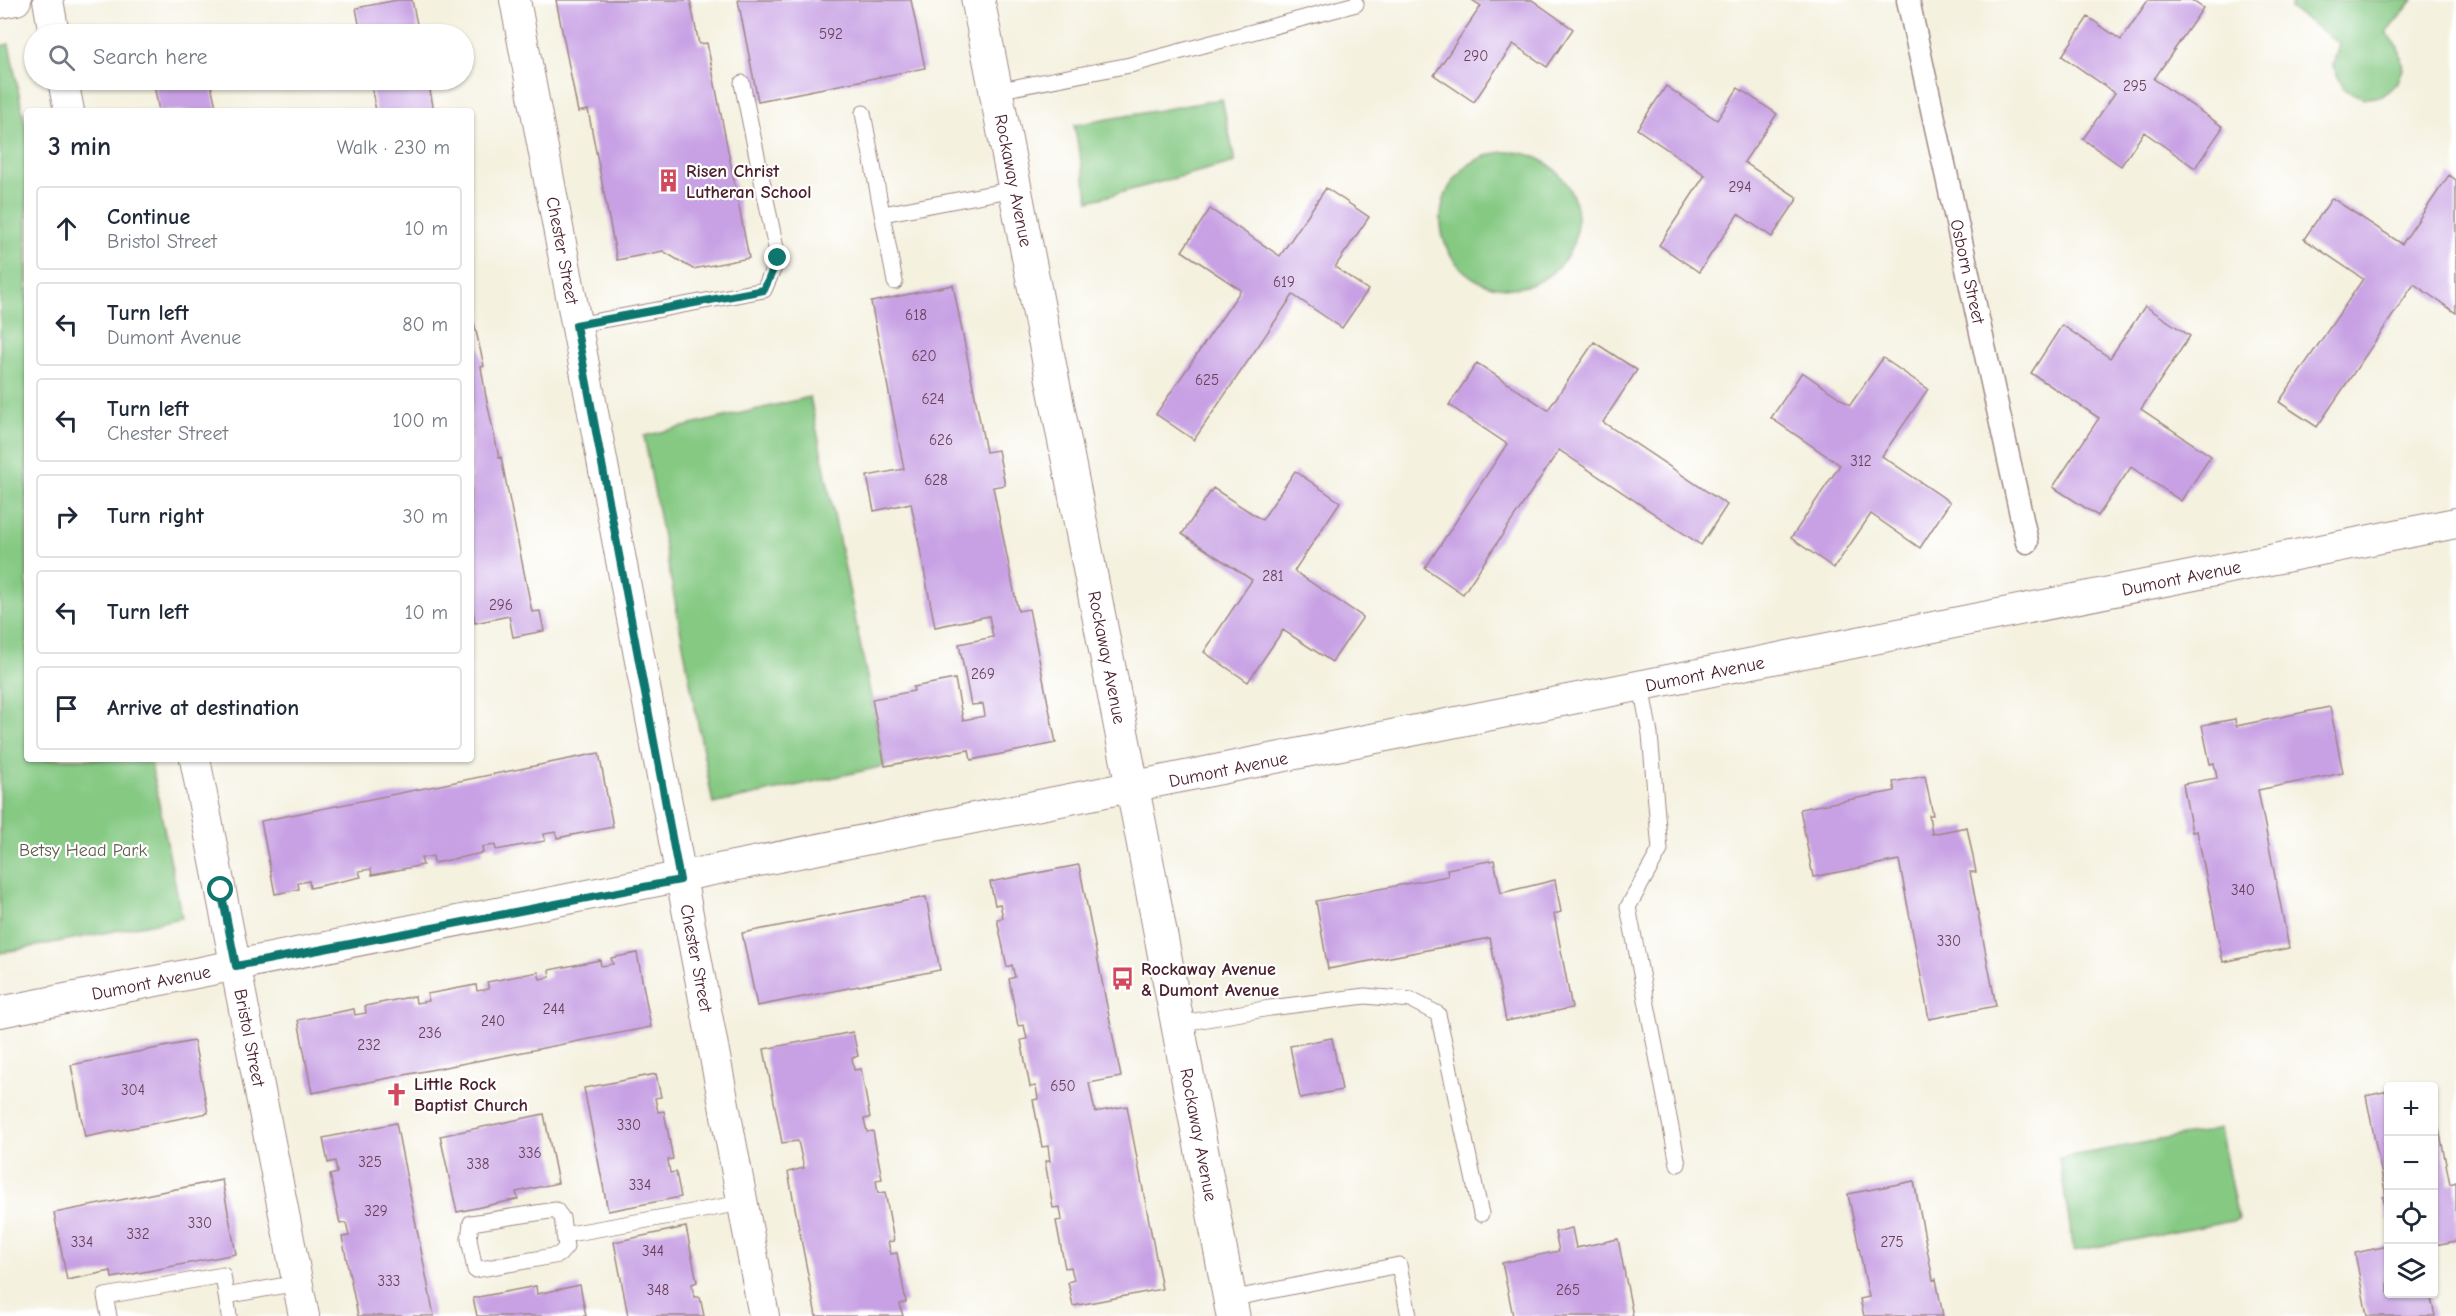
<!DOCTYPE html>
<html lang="en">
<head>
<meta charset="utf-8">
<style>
  :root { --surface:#fff; --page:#f6f6f7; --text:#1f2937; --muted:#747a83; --line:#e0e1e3 }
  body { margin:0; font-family:"Comic Neue",sans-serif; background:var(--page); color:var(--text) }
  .controls { position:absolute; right:18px; bottom:18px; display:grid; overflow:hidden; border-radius:6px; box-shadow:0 2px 4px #0004 }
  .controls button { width:54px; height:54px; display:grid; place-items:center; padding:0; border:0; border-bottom:2px solid var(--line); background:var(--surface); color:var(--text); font:30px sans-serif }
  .stop { position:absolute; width:18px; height:18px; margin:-14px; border:4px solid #0f766e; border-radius:50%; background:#fff }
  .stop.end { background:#0f766e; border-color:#fff; box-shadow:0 2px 6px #0008 }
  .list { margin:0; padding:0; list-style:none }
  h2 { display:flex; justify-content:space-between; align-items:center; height:78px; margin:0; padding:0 24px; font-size:26px }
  h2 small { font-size:20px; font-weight:400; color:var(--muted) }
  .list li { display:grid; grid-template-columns:39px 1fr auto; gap:18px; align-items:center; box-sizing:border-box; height:84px; margin:0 12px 12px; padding:0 12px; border:2px solid var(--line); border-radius:6px }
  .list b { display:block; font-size:22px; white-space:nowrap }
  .list p { margin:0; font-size:20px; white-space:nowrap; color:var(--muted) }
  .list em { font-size:20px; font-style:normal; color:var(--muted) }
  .icon { flex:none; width:33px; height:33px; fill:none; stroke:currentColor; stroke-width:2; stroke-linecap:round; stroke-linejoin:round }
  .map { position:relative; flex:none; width:2456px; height:1316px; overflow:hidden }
  .search { position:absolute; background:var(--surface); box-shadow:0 2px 4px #0004; left:24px; top:24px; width:450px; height:66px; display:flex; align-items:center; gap:15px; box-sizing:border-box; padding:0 21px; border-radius:33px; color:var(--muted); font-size:22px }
  .panel { position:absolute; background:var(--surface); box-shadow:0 2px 4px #0004; left:24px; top:108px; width:450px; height:654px; border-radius:6px }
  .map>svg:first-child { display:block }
  .green { fill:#85c983; stroke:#687457; stroke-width:1.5 }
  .building { fill:#c8a1e4 }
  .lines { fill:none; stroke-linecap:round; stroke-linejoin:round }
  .service-casing { stroke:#9f8885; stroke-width:17 }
  .pedestrian-casing { stroke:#9f8885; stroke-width:25 }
  .minor-casing { stroke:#9f8885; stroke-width:32 }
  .tertiary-casing { stroke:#9f8885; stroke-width:35 }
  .service { stroke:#fff; stroke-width:15 }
  .pedestrian { stroke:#fff; stroke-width:22 }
  .minor { stroke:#fff; stroke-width:30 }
  .tertiary { stroke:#fff; stroke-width:33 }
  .route { stroke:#0f766e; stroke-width:8 }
  .labels { text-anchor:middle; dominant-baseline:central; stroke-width:4.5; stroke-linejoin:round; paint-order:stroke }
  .number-label { font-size:15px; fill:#6a4059 }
  .poi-label { font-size:18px; font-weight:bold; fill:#4a1f2b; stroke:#fff; text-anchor:start }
  .street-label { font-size:18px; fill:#4a1f2b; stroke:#fff }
  .park-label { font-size:18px; fill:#5f5a4a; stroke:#fff }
</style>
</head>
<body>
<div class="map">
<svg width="2456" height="1316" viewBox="0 0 2456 1316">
  <rect width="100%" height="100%" fill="#fff"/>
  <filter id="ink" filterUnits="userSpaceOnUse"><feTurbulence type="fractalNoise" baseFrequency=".0167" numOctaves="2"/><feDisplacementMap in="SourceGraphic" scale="12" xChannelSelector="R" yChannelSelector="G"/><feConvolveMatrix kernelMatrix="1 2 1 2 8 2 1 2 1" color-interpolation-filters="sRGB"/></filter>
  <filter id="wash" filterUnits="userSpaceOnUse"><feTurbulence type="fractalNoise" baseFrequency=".008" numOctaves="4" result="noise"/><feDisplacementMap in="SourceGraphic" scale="24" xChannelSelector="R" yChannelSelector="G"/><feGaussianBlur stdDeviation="1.35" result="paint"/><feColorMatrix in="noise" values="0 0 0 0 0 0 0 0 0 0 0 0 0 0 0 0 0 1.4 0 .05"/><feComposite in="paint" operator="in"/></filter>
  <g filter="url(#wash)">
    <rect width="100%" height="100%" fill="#f4f1df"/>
    <!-- green -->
    <path class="green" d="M2295,0H2413L2386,33L2399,47L2403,69L2397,84L2380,97L2363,98L2344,89L2333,66L2339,43L2290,8Z
      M9,44L27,134V759H150L182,918L0,953V46Z
      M1222,99L1235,162L1089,201L1074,125Z
      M1441 220a68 68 0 1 1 136 0a68 68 0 1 1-136 0Z
      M810,397L885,766L713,804L644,436Z
      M2220,1129L2238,1220L2074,1251L2059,1158Z"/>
    <g id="blocks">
      <!-- building -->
      <path class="building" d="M397,0H412L419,34H361L356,8Z
        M556,0H690L699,44L707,43L749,258L693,269L663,251L617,260L588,110L578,112Z
        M738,0H911L925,68L758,101Z
        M1472,0H1532L1573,29L1547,67L1513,44L1474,102L1434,75L1481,6Z
        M2148,0H2191L2203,8L2154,79L2223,127L2195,168L2144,132L2121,166L2083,139L2115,93L2062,56L2088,17L2121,40Z
        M153,80H210L217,111H159Z
        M370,80H428L434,111H376Z
        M1666,86L1717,120L1738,88L1777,114L1744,162L1798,198L1772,237L1738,214L1699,272L1659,245L1705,175L1637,129Z
        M2449,175L2456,180V313L2414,284L2317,427L2279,402L2363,279L2304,239L2332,198L2402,244Z
        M1326,188L1369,217L1335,267L1368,290L1342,328L1293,295L1194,440L1156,414L1241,290L1182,251L1210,209L1280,256Z
        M953,285L986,452L998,450L1005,485L993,487L1018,611L1029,609L1056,743L971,760L969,750L885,766L872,699L914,691L913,687L955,679L963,720L985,716L983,704L971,705L959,644L993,637L989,616L935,627L911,503L874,511L867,476L904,469L871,302Z
        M2145,306L2190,336L2141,409L2211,456L2181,501L2131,467L2098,516L2053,487L2099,418L2031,373L2062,325L2110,358Z
        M471,309L484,366L481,367L486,397L499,458L501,457L532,612L540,611L544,631L513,637L509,616L475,623L471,600Z
        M1594,342L1637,370L1603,422L1727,505L1701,545L1559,450L1463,594L1425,568L1507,444L1449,405L1477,363L1548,410Z
        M1883,358L1928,389L1882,456L1950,502L1920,548L1871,514L1834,568L1791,538L1840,465L1771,418L1802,372L1850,405Z
        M1295,471L1340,502L1294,571L1363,617L1332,662L1283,630L1248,682L1204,652L1252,580L1182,534L1213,488L1262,520Z
        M2330,707L2343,773L2258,790L2289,948L2223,962L2197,831L2192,832L2183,784L2217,778L2214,763L2210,764L2202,725L2235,719L2236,726Z
        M599,753L613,827L557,838L556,832L544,834L545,841L496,850L495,845L482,847L483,853L434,863L433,856L421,858L423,865L372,875L371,869L359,871L361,877L310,888L309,881L298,883L299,889L275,894L261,821Z
        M1925,776L1933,815H1929L1932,834L1967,827L1976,872H1970L1996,1006L1929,1019L1899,860L1813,877L1800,809L1895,791L1893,782Z
        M1494,860L1501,893L1555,880L1561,912L1554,914L1572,1008L1506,1021L1490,938L1328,969L1316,901L1448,876L1447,869Z
        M1079,865L1121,1077L1089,1083L1095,1112L1127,1106L1162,1289L1073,1306L1068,1282L1074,1280L1071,1267L1065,1268L1056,1221L1062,1220L1060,1207L1053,1208L1045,1161H1050L1048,1146L1042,1147L1033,1100L1038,1099L1036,1086L1030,1087L1021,1040L1027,1039L1024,1025L1018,1026L1009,979L1015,977L1012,965L1007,967L997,919L1003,918L1000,904L995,905L990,882Z
        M926,897L940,970L757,1006L742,933Z
        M637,953L651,1027L312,1093L298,1020L354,1009L355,1015L366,1013L365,1006L415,996L416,1003L429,1001L427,994L476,985L477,991L489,989L487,982L538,972L540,979L550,977L549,970L600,960L601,966L613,964L611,958Z
        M853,1032L858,1056L852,1058L854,1070L861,1069L870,1118L864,1119L867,1132L873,1131L882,1179L876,1180L878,1193L885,1192L894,1241L888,1242L891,1254L897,1253L906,1302L900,1304L903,1316H816L788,1172L804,1168L798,1141L782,1143L764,1049Z
        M1332,1038L1342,1090L1300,1098L1290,1046Z
        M194,1041L208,1113L85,1137L71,1065Z
        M656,1074L661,1097L655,1098L658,1112L664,1111L673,1159L668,1160L670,1173L676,1172L681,1197L608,1211L584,1088Z
        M2388,1091V1221H2387L2383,1197L2386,1196L2366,1096Z
        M2434,1104L2450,1184L2456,1182V1241L2434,1245Z
        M544,1114L558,1183L516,1192L518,1199L457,1212L440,1136Z
        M396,1123L434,1316H358L342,1237L349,1236L346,1223L340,1224L330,1175L337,1173L335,1161L328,1163L323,1138Z
        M222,1180L236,1254L112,1278L111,1271L67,1280L54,1213Z
        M1914,1181L1933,1280L1936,1279L1943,1316H1864L1860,1299L1869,1297L1848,1194Z
        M686,1227L697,1282L692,1284L694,1297H700L704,1316H628L614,1242Z
        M1572,1228L1576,1248L1618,1239L1633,1316H1513L1502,1263L1559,1251L1555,1232Z
        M2388,1246V1293L2430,1294L2435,1316H2367L2355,1253Z
        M580,1285L586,1316H477L473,1298L536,1286L537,1294Z"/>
    </g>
  </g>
  <g filter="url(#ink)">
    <use href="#blocks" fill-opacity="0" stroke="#9f8885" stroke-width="1.5"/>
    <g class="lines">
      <defs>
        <path id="service" d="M996,91L1130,65L1356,4
          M863,113L895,282
          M883,214L1015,189
          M576,325L764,290L778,258L742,83
          M1641,686L1650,734L1660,850L1628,907L1678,1164
          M1178,1024L1270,1008L1365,996L1411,1000L1438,1014L1481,1214
          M556,1210L562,1218L566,1247L559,1255L475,1270L469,1239L471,1223Z
          M564,1235L742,1203
          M226,1296L297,1283
          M1230,1299L1399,1265L1409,1316
          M109,1316L105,1296L223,1275L229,1316"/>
        <g id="pedestrian">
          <path id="s1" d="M1908,0L2027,542"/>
        </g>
        <g id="minor">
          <path d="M48,0L54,34"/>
          <path id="s2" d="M515,0L764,1316"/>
          <path d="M0,3L16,0"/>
          <path d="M63,80L69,111"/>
          <path id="s3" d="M195,759L304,1316"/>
          <path id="s4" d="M0,1012C820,853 1638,687 2456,523"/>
        </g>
        <g id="tertiary">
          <path id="s5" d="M978,0L1141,831L1233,1316"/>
        </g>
      </defs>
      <!-- service casing -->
      <use href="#service" class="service-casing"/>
      <!-- pedestrian casing -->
      <use href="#pedestrian" class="pedestrian-casing"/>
      <!-- minor casing -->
      <use href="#minor" class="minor-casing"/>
      <!-- tertiary casing -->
      <use href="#tertiary" class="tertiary-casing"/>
      <!-- service -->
      <use href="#service" class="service"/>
      <!-- pedestrian -->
      <use href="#pedestrian" class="pedestrian"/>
      <!-- minor -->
      <use href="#minor" class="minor"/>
      <!-- tertiary -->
      <use href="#tertiary" class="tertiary"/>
    </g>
  </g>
  <g class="lines" filter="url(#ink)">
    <!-- route -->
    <path class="route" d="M221,890L236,966L680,880L576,325L764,290L778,258"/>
  </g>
  <!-- icons -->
  <defs>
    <symbol id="building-bare" viewBox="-9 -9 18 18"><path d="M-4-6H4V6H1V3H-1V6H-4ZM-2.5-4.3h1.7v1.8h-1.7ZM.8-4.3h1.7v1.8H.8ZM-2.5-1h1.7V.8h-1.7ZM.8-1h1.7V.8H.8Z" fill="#d1495b" stroke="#fff" stroke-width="2.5" paint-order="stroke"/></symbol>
    <symbol id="bus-bare" viewBox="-9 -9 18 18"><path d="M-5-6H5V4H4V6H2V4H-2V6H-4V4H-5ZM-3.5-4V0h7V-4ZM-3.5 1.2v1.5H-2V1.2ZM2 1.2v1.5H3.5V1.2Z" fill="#d1495b" stroke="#fff" stroke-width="2.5" paint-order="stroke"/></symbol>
    <symbol id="church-bare" viewBox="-9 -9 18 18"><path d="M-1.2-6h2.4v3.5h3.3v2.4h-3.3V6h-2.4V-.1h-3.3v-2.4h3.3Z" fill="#d1495b" stroke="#fff" stroke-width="2.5" paint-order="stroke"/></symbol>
  </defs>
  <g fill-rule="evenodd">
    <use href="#building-bare" x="652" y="164" width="33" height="33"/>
    <use href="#bus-bare" x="1106" y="962" width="33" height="33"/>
    <use href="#church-bare" x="380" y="1078" width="33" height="33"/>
  </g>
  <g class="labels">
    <!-- number labels -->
    <g class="number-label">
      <text x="831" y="34">592</text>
      <text x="1476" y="56">290</text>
      <text x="2135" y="86">295</text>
      <text x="1740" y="187">294</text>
      <text x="1284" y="282">619</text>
      <text x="916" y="315">618</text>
      <text x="924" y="356">620</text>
      <text x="1207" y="380">625</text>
      <text x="933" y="399">624</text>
      <text x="941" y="440">626</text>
      <text x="1861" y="461">312</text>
      <text x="936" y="480">628</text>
      <text x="1273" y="576">281</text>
      <text x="501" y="605">296</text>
      <text x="983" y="674">269</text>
      <text x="2243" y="890">340</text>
      <text x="1949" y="941">330</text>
      <text x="554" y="1009">244</text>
      <text x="493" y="1021">240</text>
      <text x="430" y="1033">236</text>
      <text x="369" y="1045">232</text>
      <text x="1063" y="1086">650</text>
      <text x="133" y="1090">304</text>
      <text x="629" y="1125">330</text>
      <text x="530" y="1153">336</text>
      <text x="370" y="1162">325</text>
      <text x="478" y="1164">338</text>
      <text x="640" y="1185">334</text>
      <text x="376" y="1211">329</text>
      <text x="200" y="1223">330</text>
      <text x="138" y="1234">332</text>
      <text x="82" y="1242">334</text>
      <text x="1892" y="1242">275</text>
      <text x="653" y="1251">344</text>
      <text x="389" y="1281">333</text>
      <text x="658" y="1290">348</text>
      <text x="1568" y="1290">265</text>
    </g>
    <!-- poi labels -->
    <g class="poi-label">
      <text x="686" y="171">Risen Christ<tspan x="686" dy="21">Lutheran School</tspan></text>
      <text x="1141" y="969">Rockaway Avenue<tspan x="1141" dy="21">&amp; Dumont Avenue</tspan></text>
      <text x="414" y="1084">Little Rock<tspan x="414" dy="21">Baptist Church</tspan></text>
    </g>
    <!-- street labels -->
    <g class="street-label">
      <text stroke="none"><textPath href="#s5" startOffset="184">Rockaway Avenue</textPath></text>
      <text stroke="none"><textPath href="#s2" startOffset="255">Chester Street</textPath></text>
      <text stroke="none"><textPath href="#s1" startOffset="278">Osborn Street</textPath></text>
      <text stroke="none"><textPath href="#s4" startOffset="2224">Dumont Avenue</textPath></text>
      <text stroke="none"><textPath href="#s5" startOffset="670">Rockaway Avenue</textPath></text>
      <text stroke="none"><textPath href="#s4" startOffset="1738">Dumont Avenue</textPath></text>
      <text stroke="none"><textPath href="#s4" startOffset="1252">Dumont Avenue</textPath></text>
      <text stroke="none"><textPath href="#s2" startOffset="975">Chester Street</textPath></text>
      <text stroke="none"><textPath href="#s4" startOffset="154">Dumont Avenue</textPath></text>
      <text stroke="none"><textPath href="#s3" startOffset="284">Bristol Street</textPath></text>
      <text stroke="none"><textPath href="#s5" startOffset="1156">Rockaway Avenue</textPath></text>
    </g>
    <!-- park labels -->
    <g class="park-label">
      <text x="83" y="850">Betsy Head Park</text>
    </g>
  </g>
</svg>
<div class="controls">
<button>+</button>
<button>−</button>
<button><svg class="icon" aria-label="locate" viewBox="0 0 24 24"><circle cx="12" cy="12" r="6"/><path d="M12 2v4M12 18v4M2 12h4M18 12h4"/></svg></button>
<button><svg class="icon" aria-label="layers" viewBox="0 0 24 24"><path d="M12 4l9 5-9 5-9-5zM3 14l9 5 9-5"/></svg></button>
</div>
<div class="stop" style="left:221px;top:890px"></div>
<div class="stop end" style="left:778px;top:258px"></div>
<div class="search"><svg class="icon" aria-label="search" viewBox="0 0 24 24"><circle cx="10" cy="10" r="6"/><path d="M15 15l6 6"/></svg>Search here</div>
<section class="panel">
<h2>3 min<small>Walk · 230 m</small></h2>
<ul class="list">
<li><svg class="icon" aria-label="ahead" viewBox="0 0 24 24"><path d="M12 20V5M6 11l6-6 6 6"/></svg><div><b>Continue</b><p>Bristol Street</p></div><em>10 m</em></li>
<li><svg class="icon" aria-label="left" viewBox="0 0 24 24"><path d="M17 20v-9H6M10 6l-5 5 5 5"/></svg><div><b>Turn left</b><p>Dumont Avenue</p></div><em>80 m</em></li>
<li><svg class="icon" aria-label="left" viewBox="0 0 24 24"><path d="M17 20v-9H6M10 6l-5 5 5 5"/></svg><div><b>Turn left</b><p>Chester Street</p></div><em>100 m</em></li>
<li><svg class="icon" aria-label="right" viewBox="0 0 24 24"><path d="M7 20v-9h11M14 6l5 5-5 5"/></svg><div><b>Turn right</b></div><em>30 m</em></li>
<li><svg class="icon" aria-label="left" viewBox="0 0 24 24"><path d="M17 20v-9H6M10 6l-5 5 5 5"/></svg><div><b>Turn left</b></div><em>10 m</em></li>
<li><svg class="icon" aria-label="arrive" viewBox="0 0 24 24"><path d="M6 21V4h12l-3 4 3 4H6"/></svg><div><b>Arrive at destination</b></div></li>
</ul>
</section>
</div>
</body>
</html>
